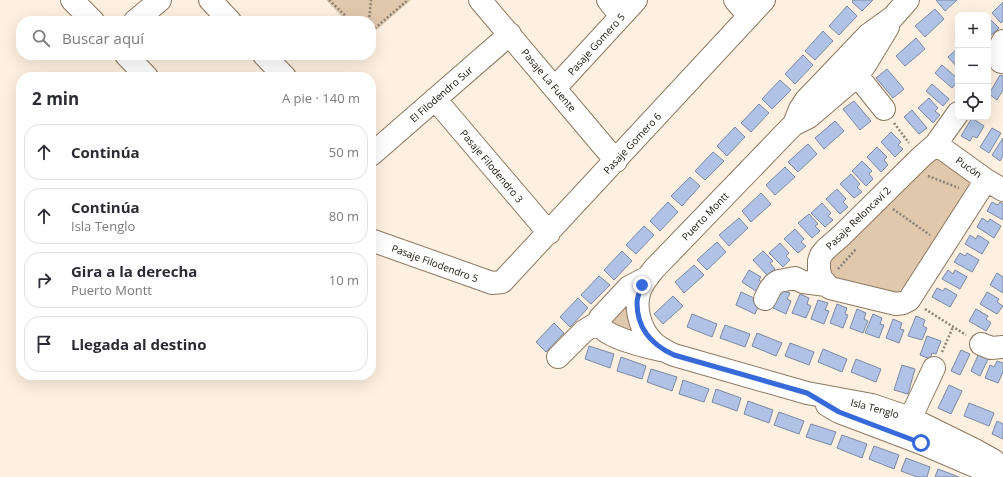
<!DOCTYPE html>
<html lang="es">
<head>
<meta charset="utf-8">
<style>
  :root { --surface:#fff; --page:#f7f7f7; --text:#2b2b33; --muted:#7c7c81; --line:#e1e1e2 }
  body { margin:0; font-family:"Open Sans",sans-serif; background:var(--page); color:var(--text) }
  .controls { position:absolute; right:12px; top:12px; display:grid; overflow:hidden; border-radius:8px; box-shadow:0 4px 16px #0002 }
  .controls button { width:36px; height:36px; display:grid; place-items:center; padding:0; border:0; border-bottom:1px solid var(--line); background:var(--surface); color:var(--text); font:20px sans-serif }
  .stop { position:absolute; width:12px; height:12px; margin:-9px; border:3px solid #3669d9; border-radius:50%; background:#fff }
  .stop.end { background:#3669d9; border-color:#fff; box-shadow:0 1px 4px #0008 }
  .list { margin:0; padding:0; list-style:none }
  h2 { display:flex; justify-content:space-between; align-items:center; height:52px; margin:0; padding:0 16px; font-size:17px }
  h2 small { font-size:13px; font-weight:400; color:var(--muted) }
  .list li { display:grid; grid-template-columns:26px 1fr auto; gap:12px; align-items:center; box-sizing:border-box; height:56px; margin:0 8px 8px; padding:0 8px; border:1px solid var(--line); border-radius:16px }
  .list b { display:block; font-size:15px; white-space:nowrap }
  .list p { margin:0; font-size:13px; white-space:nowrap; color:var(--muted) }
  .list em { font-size:13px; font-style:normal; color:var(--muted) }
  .icon { flex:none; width:22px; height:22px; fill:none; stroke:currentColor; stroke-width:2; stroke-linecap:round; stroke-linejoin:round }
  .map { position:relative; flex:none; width:1003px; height:477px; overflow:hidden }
  .search { position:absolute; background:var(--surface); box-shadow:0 4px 16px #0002; left:16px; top:16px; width:360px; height:44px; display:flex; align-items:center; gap:10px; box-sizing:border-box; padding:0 14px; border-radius:16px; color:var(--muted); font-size:15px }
  .panel { position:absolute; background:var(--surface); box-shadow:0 4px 16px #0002; left:16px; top:72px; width:360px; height:308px; border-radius:16px }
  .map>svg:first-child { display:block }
  .green { fill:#e0c8ad }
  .building { fill:#b0c3e6; stroke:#7b89a3 }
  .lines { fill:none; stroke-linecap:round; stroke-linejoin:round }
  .minor-casing { stroke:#8d7861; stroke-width:24 }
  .path { stroke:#8a8073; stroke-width:2.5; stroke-dasharray:2 2; stroke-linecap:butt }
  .minor { stroke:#fff; stroke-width:22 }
  .route { stroke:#3669d9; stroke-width:5 }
  .labels { text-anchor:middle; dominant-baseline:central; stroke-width:3; stroke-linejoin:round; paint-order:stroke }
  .street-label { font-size:10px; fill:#181108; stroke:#fff }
</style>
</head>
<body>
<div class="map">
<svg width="1003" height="477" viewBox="0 0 1003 477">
  <rect width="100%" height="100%" fill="#fdf0e0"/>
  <!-- green -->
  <path class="green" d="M326,0H411L373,33H371V21H346Z
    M935,158L974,184L908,297L838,285L825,264Z
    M630,291L639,340L609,327L606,318Z"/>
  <!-- building -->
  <path class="building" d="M853,0H873L862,11L852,2Z
    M936,0H957L945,11Z
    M1003,2V21L1001,23L992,13Z
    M847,6L857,16L839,35L829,26Z
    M935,9L944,19L925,37L915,26Z
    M988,18H989L999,28L988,38Z
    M823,31L833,41L815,60L805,51Z
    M916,38L925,49L905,66L896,56Z
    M958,48V67H957L948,57Z
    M803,55L813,65L795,84L785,74Z
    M942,65L958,79V81L952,88L935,73Z
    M887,69L904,89L893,98L876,78Z
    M1000,75L1003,76V90L997,100L989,94Z
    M780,80L791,90L772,109L762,99Z
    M932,84L949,99L943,106L926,91Z
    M929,98L938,108L935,111L940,115L933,123L918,108Z
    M854,101L871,121L860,130L843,109Z
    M759,104L769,113L751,132L741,123Z
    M912,110L927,128L919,134L904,117Z
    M972,118L984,126L977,138L973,136L970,141L961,136Z
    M835,121L844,131L824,149L815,138Z
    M735,127L745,137L727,156L717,146Z
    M992,128L1001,133L989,153L980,147Z
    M891,132L901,142L898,145L903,149L895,157L881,142Z
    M1003,138V156L1000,161L992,155Z
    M808,144L817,154L798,172L788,162Z
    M877,147L887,157L884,160L888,165L881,172L867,157Z
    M713,152L724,161L705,180L695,171Z
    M862,161L872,171L869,174L873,179L866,186L852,171Z
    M785,167L795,177L775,195L766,185Z
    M851,174L860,184L857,187L862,192L854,198L840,184Z
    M690,177L700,186L682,206L671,196Z
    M837,189L846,199L843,202L848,207L840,214L826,199Z
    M761,193L771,204L751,222L742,211Z
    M668,202L678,212L660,231L650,221Z
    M992,202L998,205L1000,202L1003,204V220L987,211Z
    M822,203L831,213L828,216L833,220L825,227L811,213Z
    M809,214L818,224L815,226L820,231L812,238L798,223Z
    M739,218L748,228L729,246L719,235Z
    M982,218L988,222L990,219L1001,226L994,238L977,227Z
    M644,226L654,235L636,254L626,245Z
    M795,229L804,239L801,242L806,246L798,253L784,239Z
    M970,235L976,239L978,235L989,242L982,254L965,244Z
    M717,242L726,252L707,270L697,260Z
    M780,243L789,253L786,256L790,260L783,267L769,253Z
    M622,251L632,261L614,280L604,270Z
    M763,251L773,261L770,263L775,269L767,275L753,260Z
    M960,253L965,256L967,253L979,260L972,272L954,262Z
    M694,265L704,275L684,293L675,282Z
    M749,270L761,277L759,280L764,284L759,293L742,282Z
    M948,270L953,274L955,270L967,277L960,289L942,279Z
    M997,273L1003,277V293L990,285Z
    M599,276L610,285L591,304L581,295Z
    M937,288L943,291L945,288L957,295L950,307L932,297Z
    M780,290L790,293L787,299L791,301L786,314L773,308Z
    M741,292L754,298L753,301L759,304L755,314L736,305Z
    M987,292L999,299L997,302L1003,306L997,314L980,304Z
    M800,294L809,298L807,304L811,306L806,318L792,313Z
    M673,296L683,306L663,324L654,314Z
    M578,298L588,308L570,327L560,317Z
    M818,300L828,303L825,310L829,311L824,324L811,319Z
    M837,304L847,308L845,314L848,315L843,328L830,323Z
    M857,309L866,313L864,319L868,321L863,333L850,328Z
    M976,309L988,316L986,319L991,323L986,331L969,321Z
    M692,314L717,324L712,337L687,327Z
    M873,314L882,318L880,324L884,325L879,338L865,333Z
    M916,316L925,320L923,326L927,328L922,340L908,336Z
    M893,319L902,323L900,329L904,330L899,343L886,338Z
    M554,323L564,333L546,352L536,342Z
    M725,325L750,334L745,347L720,338Z
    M757,333L782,343L776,356L752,346Z
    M927,336L941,341L936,354L932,353L930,359L920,355Z
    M790,343L814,352L809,365L785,356Z
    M589,346L614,354L610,368L585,359Z
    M823,349L847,359L842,372L818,362Z
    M961,350L970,354L960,375L951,371Z
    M980,351L990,355L980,376L971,371Z
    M621,357L646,366L642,379L617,371Z
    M856,359L881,369L876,382L851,372Z
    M997,361L1003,363V372L998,383L985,378L990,365L994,367Z
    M902,365L915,369L908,394L894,390Z
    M651,369L677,377L672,391L647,382Z
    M683,380L709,389L704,402L679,394Z
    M949,385L962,391L951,414L938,408Z
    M716,389L741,398L737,411L712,402Z
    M748,401L773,410L769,423L744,414Z
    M969,403L994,413L989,426L964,416Z
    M779,412L804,421L799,434L774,425Z
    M997,421L1003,424V439L992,434Z
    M811,424L836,432L831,445L806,437Z
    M842,435L867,444L862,458L837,448Z
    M874,446L899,455L894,469L869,459Z
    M906,458L930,467L927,477H917L901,471Z
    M938,469L959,477H935Z"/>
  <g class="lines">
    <defs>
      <path id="minor" d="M72,0L93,21
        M210,0L230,21
        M480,0L616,161
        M608,0L621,16
        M735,0L749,16
        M908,0L893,17L868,35L806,100L800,109L794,124L654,269C650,274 646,279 643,284C632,303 639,330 655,344C661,349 667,352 674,355L807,393L872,405L910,418L975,450L993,460L1003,469
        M135,21L160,0
        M126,55L147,77
        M264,55L285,77
        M1001,62L1000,47L1003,41
        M848,64L884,109
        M555,88L636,0
        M435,99L549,233
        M958,113L936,144L920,158L842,235L826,249L821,255L819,261V270L821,278L830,288L896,304L903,303L909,300L986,180
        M795,124L809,117L857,76L865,65L888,27
        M936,144L986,180L1003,190
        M371,155L510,34
        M371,240L492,283L502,282L764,0
        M648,277L629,287L600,318C599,321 599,324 601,327C609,338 647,347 661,350
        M765,299L770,289L774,284L779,281L795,278L803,282L826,285
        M981,344L991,348L1003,347
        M558,357L584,331L599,322
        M827,405L839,412L921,443L977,467L986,469
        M904,432L934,368"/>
    </defs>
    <!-- minor casing -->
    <use href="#minor" class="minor-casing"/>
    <!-- path -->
    <path class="path" d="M329,0L351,21
      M369,21L371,0
      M371,29H374L408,0
      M894,123L909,143
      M928,176L959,188
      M893,209L930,235
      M838,269L856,249
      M925,309L966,335
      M942,352L953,327"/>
    <!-- minor -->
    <use href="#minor" class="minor"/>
  </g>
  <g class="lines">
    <!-- route -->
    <path class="route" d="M642,285C640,290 637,297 637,303C637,328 652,345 674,355L807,393L839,412L921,443"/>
  </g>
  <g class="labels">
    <!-- street labels -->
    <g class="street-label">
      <text transform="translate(596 44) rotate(-48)">Pasaje Gomero 5</text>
      <text transform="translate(549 80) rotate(50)">Pasaje La Fuente</text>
      <text transform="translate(441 94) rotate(-41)">El Filodendro Sur</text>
      <text transform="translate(632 143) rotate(-47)">Pasaje Gomero 6</text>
      <text transform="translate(492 166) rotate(50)">Pasaje Filodendro 3</text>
      <text transform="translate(969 167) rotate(35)">Pucón</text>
      <text transform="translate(705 216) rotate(-46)">Puerto Montt</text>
      <text transform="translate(858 218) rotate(-44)">Pasaje Reloncaví 2</text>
      <text transform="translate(435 263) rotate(20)">Pasaje Filodendro 5</text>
      <text transform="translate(875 408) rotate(15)">Isla Tenglo</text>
    </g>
  </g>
</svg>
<div class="controls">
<button>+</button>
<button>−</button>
<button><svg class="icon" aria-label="locate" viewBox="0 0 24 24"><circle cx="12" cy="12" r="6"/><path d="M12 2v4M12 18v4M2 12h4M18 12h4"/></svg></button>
</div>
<div class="stop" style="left:921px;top:443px"></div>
<div class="stop end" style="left:642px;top:285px"></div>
<div class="search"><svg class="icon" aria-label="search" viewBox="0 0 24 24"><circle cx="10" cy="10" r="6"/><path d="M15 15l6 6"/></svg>Buscar aquí</div>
<section class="panel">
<h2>2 min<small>A pie · 140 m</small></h2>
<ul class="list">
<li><svg class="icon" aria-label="ahead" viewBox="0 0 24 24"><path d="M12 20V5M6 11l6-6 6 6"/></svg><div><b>Continúa</b></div><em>50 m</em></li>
<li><svg class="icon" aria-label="ahead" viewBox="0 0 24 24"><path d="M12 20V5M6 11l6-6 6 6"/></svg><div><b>Continúa</b><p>Isla Tenglo</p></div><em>80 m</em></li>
<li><svg class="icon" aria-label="right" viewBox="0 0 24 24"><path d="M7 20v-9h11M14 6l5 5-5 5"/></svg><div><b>Gira a la derecha</b><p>Puerto Montt</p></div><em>10 m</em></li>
<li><svg class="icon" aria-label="arrive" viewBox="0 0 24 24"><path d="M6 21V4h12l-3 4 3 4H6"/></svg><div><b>Llegada al destino</b></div></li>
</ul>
</section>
</div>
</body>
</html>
